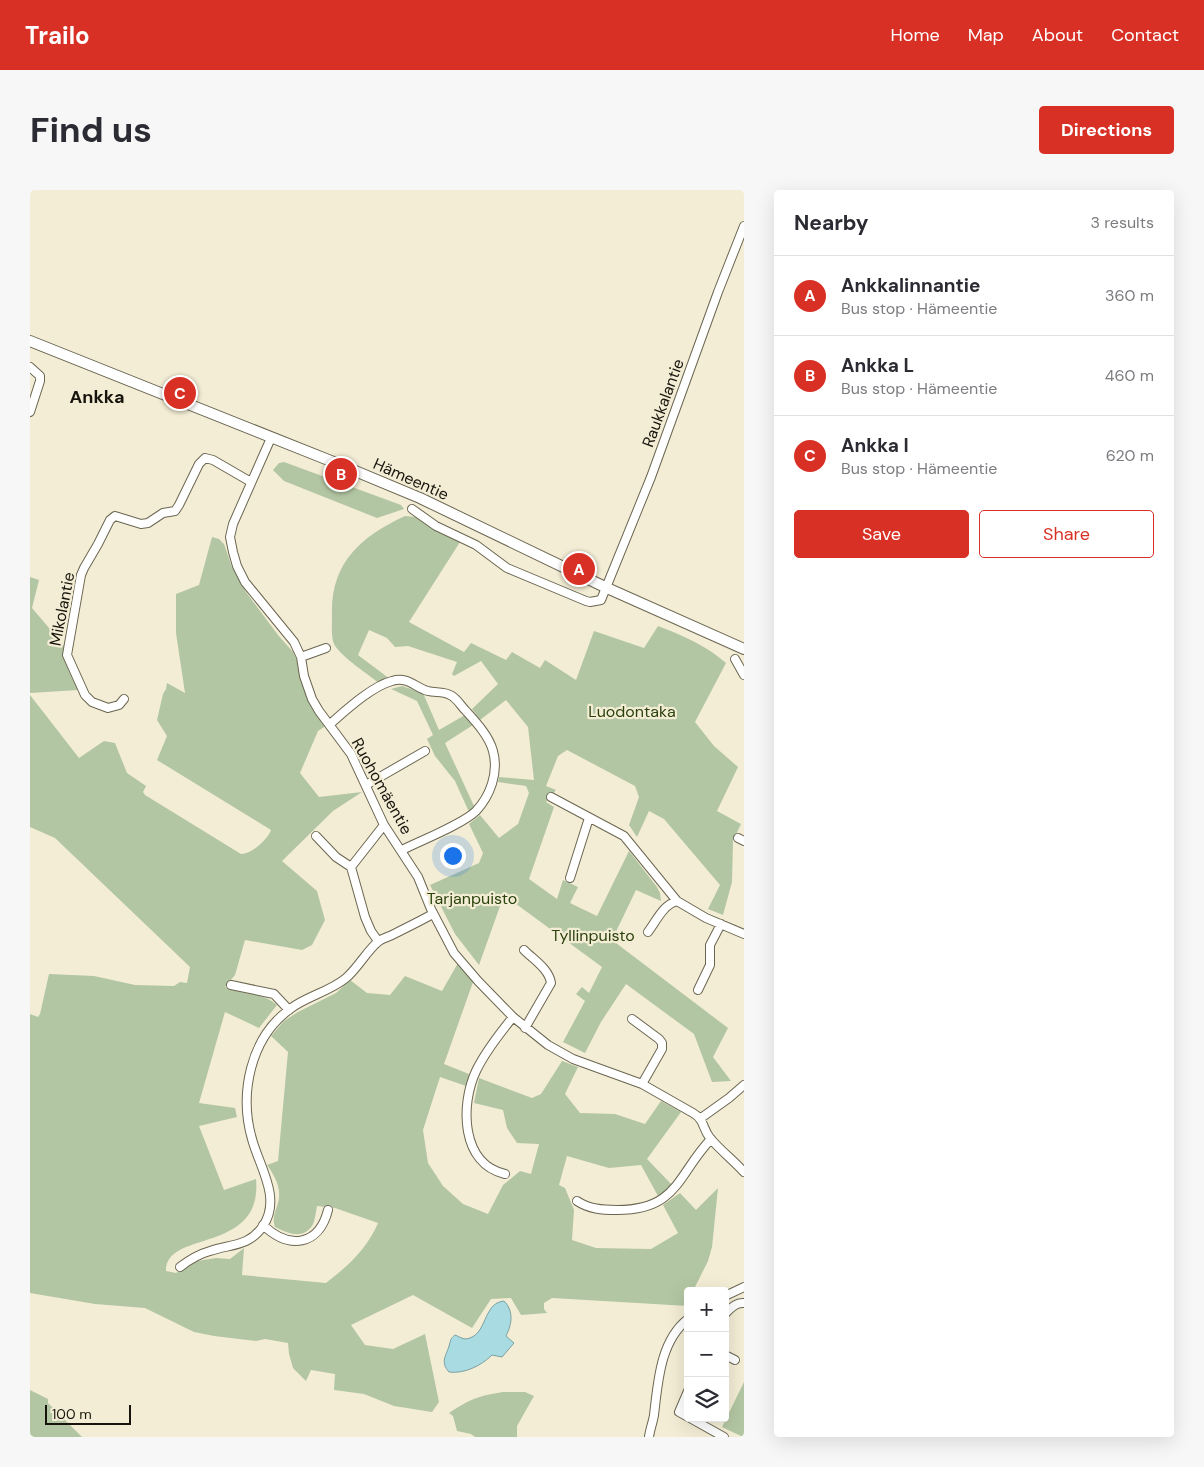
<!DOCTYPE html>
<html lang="en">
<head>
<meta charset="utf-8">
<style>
  :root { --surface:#fff; --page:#f7f7f7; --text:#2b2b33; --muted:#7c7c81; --line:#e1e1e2; --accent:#d93025 }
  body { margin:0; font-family:"DM Sans",sans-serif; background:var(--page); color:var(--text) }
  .controls { position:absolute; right:15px; bottom:15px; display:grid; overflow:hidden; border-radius:5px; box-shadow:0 5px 20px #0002 }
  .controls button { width:45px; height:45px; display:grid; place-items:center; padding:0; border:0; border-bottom:1px solid var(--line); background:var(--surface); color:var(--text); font:25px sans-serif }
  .scale { position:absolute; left:15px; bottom:12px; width:86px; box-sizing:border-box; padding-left:5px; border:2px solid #16140c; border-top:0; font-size:14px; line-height:18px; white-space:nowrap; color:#16140c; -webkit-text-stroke:4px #f3edd5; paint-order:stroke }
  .you { position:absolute; left:422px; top:665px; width:18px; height:18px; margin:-12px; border:4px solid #fff; border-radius:50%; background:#1a73e8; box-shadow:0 0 0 8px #1a73e833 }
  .badge { display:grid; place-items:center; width:32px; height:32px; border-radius:50%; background:var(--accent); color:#fff; font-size:16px; font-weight:700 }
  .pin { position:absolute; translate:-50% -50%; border:2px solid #fff; box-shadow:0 1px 5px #0006 }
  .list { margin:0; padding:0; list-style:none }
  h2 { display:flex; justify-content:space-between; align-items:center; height:65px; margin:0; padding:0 20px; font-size:21px }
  h2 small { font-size:16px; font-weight:400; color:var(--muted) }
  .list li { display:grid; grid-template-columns:32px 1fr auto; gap:15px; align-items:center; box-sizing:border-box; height:80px; padding:0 20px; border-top:1px solid var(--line) }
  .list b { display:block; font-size:19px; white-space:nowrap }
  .list p { margin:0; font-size:16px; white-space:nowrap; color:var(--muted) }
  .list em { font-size:16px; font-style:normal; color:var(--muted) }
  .actions { display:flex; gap:10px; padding:15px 20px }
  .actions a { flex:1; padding:11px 0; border:1px solid var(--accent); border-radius:5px; text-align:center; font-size:18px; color:var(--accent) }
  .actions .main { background:var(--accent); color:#fff }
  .icon { flex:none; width:28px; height:28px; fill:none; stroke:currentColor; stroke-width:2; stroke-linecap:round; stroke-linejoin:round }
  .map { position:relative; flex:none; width:714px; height:1247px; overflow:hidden; border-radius:5px }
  header { display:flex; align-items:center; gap:30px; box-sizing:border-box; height:70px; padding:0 25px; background:var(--accent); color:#fff }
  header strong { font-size:24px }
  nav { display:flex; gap:28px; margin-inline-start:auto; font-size:18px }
  .intro { display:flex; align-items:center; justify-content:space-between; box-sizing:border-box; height:120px; padding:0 30px }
  h1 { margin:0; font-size:35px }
  .button { padding:12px 22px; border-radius:5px; background:var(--accent); color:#fff; font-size:18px; font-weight:700 }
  main { display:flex; gap:30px; padding:0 30px }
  aside { flex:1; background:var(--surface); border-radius:5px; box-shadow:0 5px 20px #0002 }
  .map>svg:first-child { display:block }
  .green { fill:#b3c6a3 }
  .water { fill:#a9dce2; stroke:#7da0a2 }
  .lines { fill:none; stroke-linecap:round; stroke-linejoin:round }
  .minor-casing { stroke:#6b6651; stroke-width:10 }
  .highway-casing { stroke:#6b6651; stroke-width:12 }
  .minor { stroke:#fff; stroke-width:8 }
  .highway { stroke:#fff; stroke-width:10 }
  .labels { text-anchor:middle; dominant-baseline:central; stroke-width:4.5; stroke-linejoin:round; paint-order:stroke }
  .street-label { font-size:16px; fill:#16140c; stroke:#f3edd5 }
  .park-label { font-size:16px; fill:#2b420d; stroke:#f3edd5 }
  .neighbourhood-label { font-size:18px; font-weight:bold; fill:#16140c; stroke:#f3edd5 }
</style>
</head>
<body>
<header>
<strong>Trailo</strong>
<nav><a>Home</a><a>Map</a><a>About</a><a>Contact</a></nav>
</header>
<div class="intro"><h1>Find us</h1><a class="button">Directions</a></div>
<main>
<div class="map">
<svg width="714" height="1247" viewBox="0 0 714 1247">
  <rect width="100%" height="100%" fill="#f3edd5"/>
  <!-- green -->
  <path class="green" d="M254,272L371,315L374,319L347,328L254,291L243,280L249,273Z
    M375,326L386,327L430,352L379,432L434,462L441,453L476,470L482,462L510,478L515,470L546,490L564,441L614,458L628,436C652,445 677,456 696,473L665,532L684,556L708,577L687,621L711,634L703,651L702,692L693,725L678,719L690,695L634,629L619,621L607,647L599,635L609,607L605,596L537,560L528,566L516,596L526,600L516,612L524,617L499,689L527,709L533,690L548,697L540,713L567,726L599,661L627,697L630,703L631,711L606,700L582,750L698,838L683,867L701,891L682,892L664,844L596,794L571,832L555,863L533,852L555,811L546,804L552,797L559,803L572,777L474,705L449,775L425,744L400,695L449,673L453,663L439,634L450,625L469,648L488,634L499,603L496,596L468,592L469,587L504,590L498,537L476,510L450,530L442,519L468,494L451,471L424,486L422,484L427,472L378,456L365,457L357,448L339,440L328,465L360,489L350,494C337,483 312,468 304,454C301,447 302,435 302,427C300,373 330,347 375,326Z
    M182,347L189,349L194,354L202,377L216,402L248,445L263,462L297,535L288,541L270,583L289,607L332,602L303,621L252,671L287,701L295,730L282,755L272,760L215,750L205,785L195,797C212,804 232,802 247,815L229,838L195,822L169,913L205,918L207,927L169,936L194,1000L226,989C233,1065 136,1039 136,1081L146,1083L167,1071L186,1068L200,1069L214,1058L212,1085L296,1093C318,1076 337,1059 348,1033L305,1018L287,1016C286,1021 285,1031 282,1036C272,1050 257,1043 245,1037C242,1028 245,1023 248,1013C252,999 245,986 237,975L248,971L258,862L241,846L254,831L268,822L306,803L320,790L337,803L360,805L375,786L412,801L428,773L443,792L414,874L439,884L436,896L410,887L393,940L398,973L413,996L433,1014L458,1024L473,995L490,981L501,984L509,954L487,953L477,938L473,920L444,913L449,888L502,908L511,904L532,871L548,877L535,904L550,923L585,924L615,934L631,911L651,922L617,969L643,996L628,1006L611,975L579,978L537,966L529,995L535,998L544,1020L542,1050L566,1058L621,1059L648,1043L633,1015L650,1003L666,1020L688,998L682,1057L678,1071L663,1101H658V1116L522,1108L514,1113V1119L517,1123L491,1125L481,1108L461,1109L442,1138L383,1105L321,1135L335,1155L363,1159L395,1144L409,1212L402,1222L364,1216L334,1204L304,1200L305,1184L281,1180L276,1191L263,1178L259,1164L258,1153L235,1149L226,1151L184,1146L164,1142L115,1118L65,1114L0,1103V824L8,827L10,824L19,784L64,786L105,795L144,796L150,792L157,793L160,777L25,648L0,637V505L49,568L74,551L85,553L97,583L116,596L113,602L115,605L211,664C222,664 238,649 241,640L127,570L137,546L127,530L133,504L136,499L137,493L155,503L146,443V404L169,395Z
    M0,387L9,390L2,418L37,459C32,473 42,487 48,500L0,503Z
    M372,496L393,503L409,540L435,525L443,535L415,553L444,616L439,622L425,591L405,566L397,549L403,545L387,511L361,499Z
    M714,1192V1247H713L692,1237Z
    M0,1200L18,1209V1213L52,1247H0Z
    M473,1202H495L504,1206L487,1236V1247H445L441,1244L427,1241L423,1226L419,1223C440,1209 448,1206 473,1202Z"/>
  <!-- water -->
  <path class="water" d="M474,1111C484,1121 482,1134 476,1146L484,1153L472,1167L462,1165C451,1176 434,1184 419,1182C410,1172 416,1166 419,1156C421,1150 420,1149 425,1145C428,1146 432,1149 436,1149C458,1146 452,1113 474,1111Z"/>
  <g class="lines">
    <defs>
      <path id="minor" d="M0,177L10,186V191L0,222
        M241,248L203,334L200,347L203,362L207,376L215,392L264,452L271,467L274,486L282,509L289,521L321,564L354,635L388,687L401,719L424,763L448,791L483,827L518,855L543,869L612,894L663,923C675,930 672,938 680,948C690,960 703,970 714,982
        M382,319L406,336L446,355L477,378L556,411L560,412L571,410L621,287L688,102L714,36
        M271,467L296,458
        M705,469L714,485
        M94,509L89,515L78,518L62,512L55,505L37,465L51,385L54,378L68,354L80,330L85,326L111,334L118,333L133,323L145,321L149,315L169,274L175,268L183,270L221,292
        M300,534C315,521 342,496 362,491C379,486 385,498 398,501C405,503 413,501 420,505C427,508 430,515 436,521C446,532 459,546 463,561C469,583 460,606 446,621C433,634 390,651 372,660
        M336,595L395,561
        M521,607L594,646L647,711L676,728L714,744
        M286,646L306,667L321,677L335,727L341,741L348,751
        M708,648L714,651
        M321,677L354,635
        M540,688L559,628
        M618,742C627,730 633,715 647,711
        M494,760C504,770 519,779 521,793L495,838
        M201,795L244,804L259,820
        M668,800L680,775V755L691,734
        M602,829L629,849L632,853V859L612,894
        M671,928L699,908L714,895
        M475,984C431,974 430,915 446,881C455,862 470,843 483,827
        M547,1011C559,1019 572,1020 587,1020C648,1020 647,985 681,949
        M233,1035C259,1060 289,1056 298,1020
        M150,1077C159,1070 169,1064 180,1061C200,1054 219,1057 233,1036C252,1008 229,976 222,949C209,904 220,848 260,819C277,806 299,802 316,788C328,778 338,759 349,751C353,748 358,747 362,745C376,738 390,731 403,724
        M695,1106L714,1097
        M695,1124C700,1118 707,1112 714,1113
        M695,1165L705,1170
        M658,1201L649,1222L658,1227
        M660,1228L694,1247
        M619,1247C620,1239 623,1232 624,1225C628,1192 630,1151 658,1129"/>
      <path id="highway" d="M0,151L306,273L390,308L577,398L714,459"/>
    </defs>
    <!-- minor casing -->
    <use href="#minor" class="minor-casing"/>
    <!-- highway casing -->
    <use href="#highway" class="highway-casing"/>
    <!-- minor -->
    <use href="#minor" class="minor"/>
    <!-- highway -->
    <use href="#highway" class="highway"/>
  </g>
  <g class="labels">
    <!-- street labels -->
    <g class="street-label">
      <text transform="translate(633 213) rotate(-70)">Raukkalantie</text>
      <text transform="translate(381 289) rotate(24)">Hämeentie</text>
      <text transform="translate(32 419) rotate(-79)">Mikolantie</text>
      <text transform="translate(352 596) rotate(61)">Ruohomäentie</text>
    </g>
    <!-- park labels -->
    <g class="park-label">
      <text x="602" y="521">Luodontaka</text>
      <text x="442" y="708">Tarjanpuisto</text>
      <text x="563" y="745">Tyllinpuisto</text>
    </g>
    <!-- neighbourhood labels -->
    <g class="neighbourhood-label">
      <text x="67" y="207">Ankka</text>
    </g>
  </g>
</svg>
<div class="controls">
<button>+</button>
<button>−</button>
<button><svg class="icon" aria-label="layers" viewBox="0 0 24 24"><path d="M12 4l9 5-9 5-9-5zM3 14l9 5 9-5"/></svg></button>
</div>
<div class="scale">100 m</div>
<div class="you"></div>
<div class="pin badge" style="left:549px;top:379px">A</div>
<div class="pin badge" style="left:311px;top:284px">B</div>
<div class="pin badge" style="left:150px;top:203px">C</div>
</div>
<aside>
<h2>Nearby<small>3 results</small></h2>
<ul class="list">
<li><span class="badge">A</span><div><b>Ankkalinnantie</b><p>Bus stop · Hämeentie</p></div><em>360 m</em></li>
<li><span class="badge">B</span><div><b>Ankka L</b><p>Bus stop · Hämeentie</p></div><em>460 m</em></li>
<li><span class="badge">C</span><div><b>Ankka I</b><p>Bus stop · Hämeentie</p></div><em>620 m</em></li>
</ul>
<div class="actions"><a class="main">Save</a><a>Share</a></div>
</aside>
</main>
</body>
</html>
